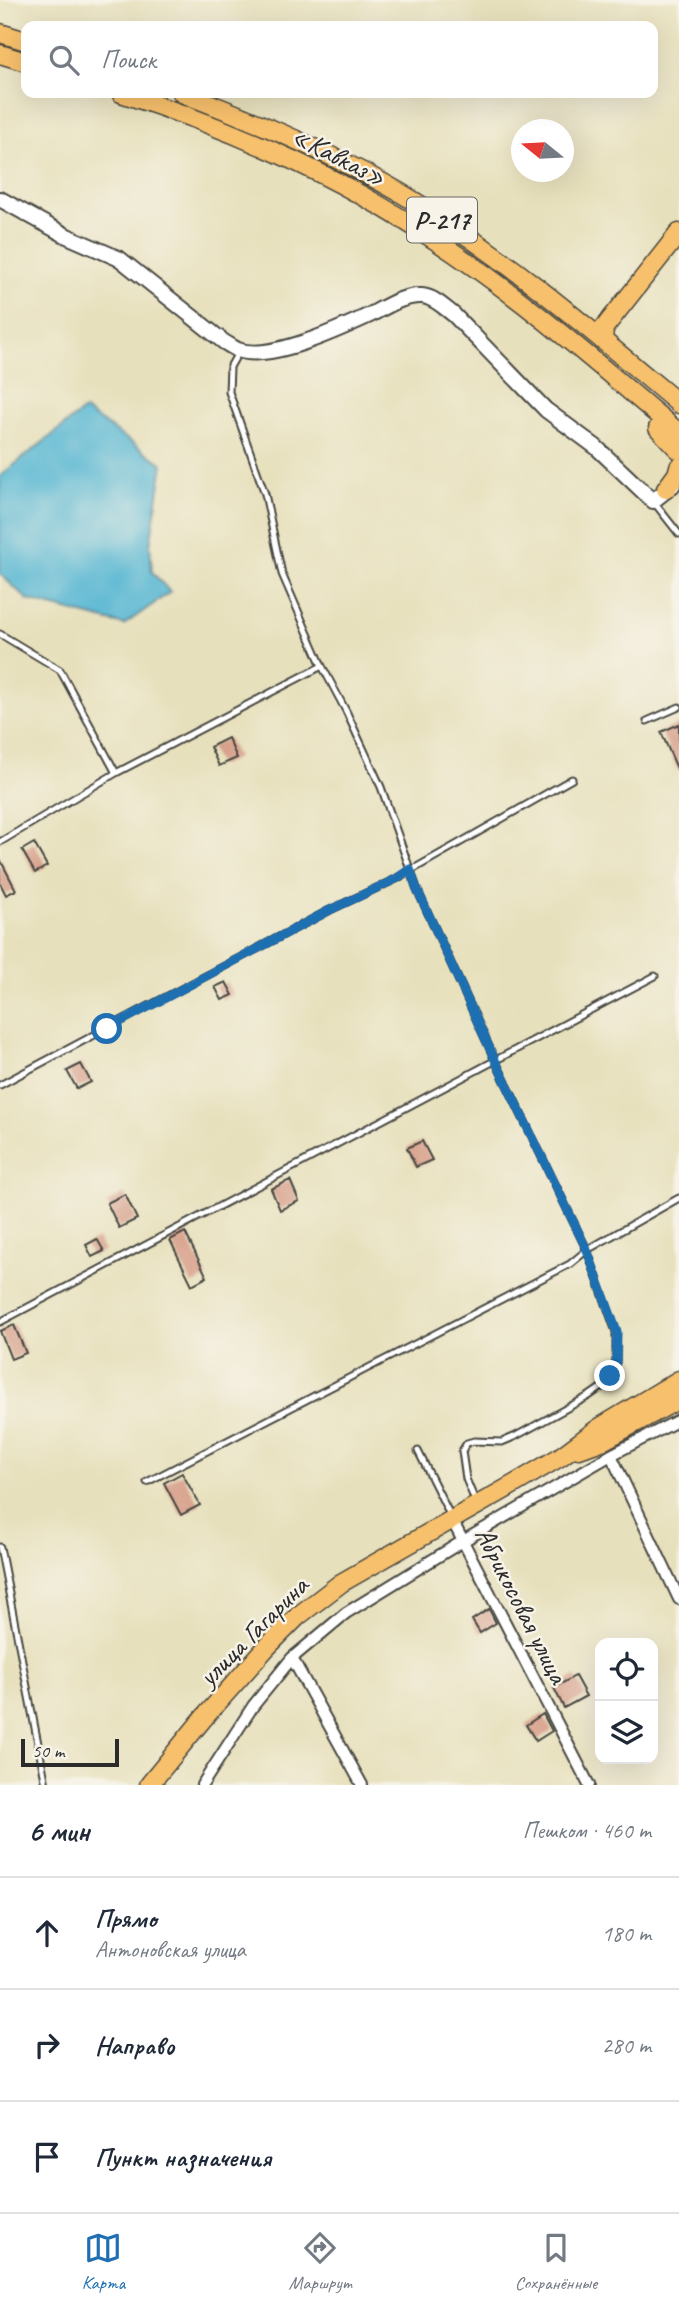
<!DOCTYPE html>
<html lang="ru">
<head>
<meta charset="utf-8">
<style>
  :root { --surface:#fff; --page:#f6f6f7; --text:#1f2937; --muted:#747a83; --line:#e0e1e3; --accent:#1f6fb2 }
  body { margin:0; font-family:Caveat,sans-serif; background:var(--page); color:var(--text) }
  .controls { position:absolute; right:21px; bottom:21px; display:grid; overflow:hidden; border-radius:14px; box-shadow:0 7px 28px #0002 }
  .controls button { width:63px; height:63px; display:grid; place-items:center; padding:0; border:0; border-bottom:2px solid var(--line); background:var(--surface); color:var(--text); font:35px sans-serif }
  .compass { position:absolute; left:511px; top:119px; width:63px; height:63px; border-radius:50%; background:var(--surface); box-shadow:0 7px 28px #0002; rotate:288deg }
  .scale { position:absolute; left:21px; bottom:18px; width:98px; box-sizing:border-box; padding-left:7px; border:4px solid #2b2b2b; border-top:0; font-size:19px; line-height:24px; white-space:nowrap; color:#2b2b2b; -webkit-text-stroke:5px #f7f3e8; paint-order:stroke }
  .stop { position:absolute; width:21px; height:21px; margin:-16px; border:5px solid #1f6fb2; border-radius:50%; background:#fff }
  .stop.end { background:#1f6fb2; border-color:#fff; box-shadow:0 2px 7px #0008 }
  .list { margin:0; padding:0; list-style:none }
  h2 { display:flex; justify-content:space-between; align-items:center; height:91px; margin:0; padding:0 28px; font-size:30px }
  h2 small { font-size:23px; font-weight:400; color:var(--muted) }
  .list li { display:grid; grid-template-columns:46px 1fr auto; gap:21px; align-items:center; box-sizing:border-box; height:112px; padding:0 28px; border-top:2px solid var(--line) }
  .list b { display:block; font-size:26px; white-space:nowrap }
  .list p { margin:0; font-size:23px; white-space:nowrap; color:var(--muted) }
  .list em { font-size:23px; font-style:normal; color:var(--muted) }
  .icon { flex:none; width:38px; height:38px; fill:none; stroke:currentColor; stroke-width:2; stroke-linecap:round; stroke-linejoin:round }
  .map { position:relative; flex:none; width:679px; height:1785px; overflow:hidden }
  .search { position:absolute; background:var(--surface); box-shadow:0 7px 28px #0002; left:21px; right:21px; top:21px; height:77px; display:flex; align-items:center; gap:18px; box-sizing:border-box; padding:0 24px; border-radius:14px; color:var(--muted); font-size:26px }
  .sheet { height:427px; background:var(--surface) }
  nav { display:flex; justify-content:space-around; align-items:center; box-sizing:border-box; height:98px; border-top:2px solid var(--line); background:var(--surface); font-size:19px; color:var(--muted) }
  nav a { display:grid; justify-items:center; gap:4px }
  nav .on { color:var(--accent) }
  .map>svg:first-child { display:block }
  .water { fill:#53b5d2; stroke:#3f707e; stroke-width:2 }
  .building { fill:#d59b85 }
  .lines { fill:none; stroke-linecap:round; stroke-linejoin:round }
  .service-casing { stroke:#474641; stroke-width:9 }
  .minor-casing { stroke:#474641; stroke-width:14 }
  .tertiary-casing { stroke:#474641; stroke-width:18 }
  .primary-casing { stroke:#474641; stroke-width:21 }
  .trunk-casing { stroke:#474641; stroke-width:21 }
  .service { stroke:#fff; stroke-width:5 }
  .minor { stroke:#fff; stroke-width:10 }
  .tertiary { stroke:#fff; stroke-width:14 }
  .primary { stroke:#f7c06c; stroke-width:18 }
  .trunk { stroke:#f7c06c; stroke-width:18 }
  .route { stroke:#1f6fb2; stroke-width:9 }
  .labels { text-anchor:middle; dominant-baseline:central; stroke-width:5; stroke-linejoin:round; paint-order:stroke }
  .shield { fill:#f7f3e8; stroke:#686764; stroke-width:2 }
  .shield-label { font-size:26px; font-weight:bold; fill:#2b2b2b }
  .street-label { font-size:28px; fill:#2b2b2b; stroke:#f7f3e8 }
</style>
</head>
<body>
<div class="map">
<svg width="679" height="1785" viewBox="0 0 679 1785">
  <rect width="100%" height="100%" fill="#f7f3e8"/>
  <filter id="ink" filterUnits="userSpaceOnUse"><feTurbulence type="fractalNoise" baseFrequency=".0143" numOctaves="2"/><feDisplacementMap in="SourceGraphic" scale="14" xChannelSelector="R" yChannelSelector="G"/><feConvolveMatrix kernelMatrix="1 2 1 2 8 2 1 2 1" color-interpolation-filters="sRGB"/></filter>
  <filter id="wash" filterUnits="userSpaceOnUse"><feTurbulence type="fractalNoise" baseFrequency=".00686" numOctaves="4" result="noise"/><feDisplacementMap in="SourceGraphic" scale="28" xChannelSelector="R" yChannelSelector="G"/><feGaussianBlur stdDeviation="1.57" result="paint"/><feColorMatrix in="noise" values="0 0 0 0 0 0 0 0 0 0 0 0 0 0 0 0 0 1.4 0 .05"/><feComposite in="paint" operator="in"/></filter>
  <g filter="url(#wash)">
    <rect width="100%" height="100%" fill="#e7e0bc"/>
    <!-- water -->
    <path class="water" d="M84,410L163,464L150,544L152,572L170,592L124,625L28,600L0,574V476Z"/>
    <g id="blocks">
      <!-- building -->
      <path class="building" d="M679,724V773L661,732Z
        M228,738L237,758L219,766L210,747Z
        M34,843L47,866L35,873L22,850Z
        M0,859L16,890L6,895L0,883Z
        M226,982L233,995L222,1000L215,987Z
        M81,1064L91,1082L77,1089L67,1071Z
        M422,1141L432,1160L416,1167L407,1148Z
        M290,1180L299,1201L280,1210L271,1189Z
        M125,1194L137,1219L119,1228L107,1203Z
        M185,1232L207,1277L192,1285L170,1240Z
        M97,1239L104,1251L92,1257L86,1245Z
        M14,1325L26,1353L11,1359L0,1331Z
        M182,1473L200,1505L181,1515L164,1483Z
        M489,1609L496,1623L480,1633L472,1620Z
        M575,1676L586,1696L564,1708L554,1688Z
        M543,1714L552,1731L536,1741L526,1725Z"/>
    </g>
  </g>
  <g filter="url(#ink)">
    <use href="#blocks" fill-opacity="0" stroke="#474641" stroke-width="2"/>
    <g class="lines">
      <defs>
        <path id="service" d="M239,351L230,367L229,392L265,494L282,574L322,666L346,711L381,787L417,889L495,1060L587,1250L616,1332V1362L610,1376L602,1387L589,1396L516,1436L502,1442L474,1441L467,1443L462,1451L466,1479L476,1503
          M653,501L679,534
          M0,634L60,670L116,773
          M647,721L679,707
          M0,842L116,773L322,666
          M0,1085L330,910L396,879L572,779
          M0,1322L655,976
          M418,1451L451,1517
          M147,1482L570,1264L587,1250L679,1198
          M0,1547L46,1785"/>
        <path id="minor" d="M611,1455L679,1599
          M452,1520L589,1785
          M292,1658L362,1785
          M202,1785L253,1706L292,1658L346,1613L463,1541L611,1455L679,1420"/>
        <path id="tertiary" d="M0,199L67,236L120,259L224,342C228,344 233,348 238,350C270,362 342,328 372,314C387,306 404,295 422,296C434,297 445,308 454,315L546,410L596,447L653,501L673,485"/>
        <path id="primary" d="M579,1449L604,1440L679,1399
          M149,1785L202,1720L266,1648L298,1616L341,1583L516,1483L560,1457L599,1428L679,1380"/>
        <path id="trunk" d="M0,33L26,41
          M0,54L26,62
          M121,93C226,127 331,172 424,233C515,291 597,363 679,433
          M182,93C256,121 330,152 399,192C500,252 590,329 679,404
          M603,341L604,328L679,233
          M658,428L679,450
          M666,489L677,474L679,467"/>
      </defs>
      <!-- service casing -->
      <use href="#service" class="service-casing"/>
      <!-- minor casing -->
      <use href="#minor" class="minor-casing"/>
      <!-- tertiary casing -->
      <use href="#tertiary" class="tertiary-casing"/>
      <!-- primary casing -->
      <use href="#primary" class="primary-casing"/>
      <!-- trunk casing -->
      <use href="#trunk" class="trunk-casing"/>
      <!-- service -->
      <use href="#service" class="service"/>
      <!-- minor -->
      <use href="#minor" class="minor"/>
      <!-- tertiary -->
      <use href="#tertiary" class="tertiary"/>
      <!-- primary -->
      <use href="#primary" class="primary"/>
      <!-- trunk -->
      <use href="#trunk" class="trunk"/>
    </g>
  </g>
  <g class="lines" filter="url(#ink)">
    <!-- route -->
    <path class="route" d="M107,1029L330,910L396,879L410,869L417,889L495,1060L587,1250L617,1332L616,1362L610,1376"/>
  </g>
  <g class="labels">
    <!-- shield labels -->
    <rect class="shield" x="407" y="197.5" width="70" height="45" rx="5"/>
    <g class="shield-label">
      <text x="442" y="220">Р-217</text>
    </g>
    <!-- street labels -->
    <g class="street-label">
      <text transform="translate(339 156) rotate(27)">«Кавказ»</text>
      <text transform="translate(522 1605) rotate(63)">Абрикосовая улица</text>
      <text transform="translate(253 1631) rotate(-45)">улица Гагарина</text>
    </g>
  </g>
</svg>
<div class="controls">
<button><svg class="icon" aria-label="locate" viewBox="0 0 24 24"><circle cx="12" cy="12" r="6"/><path d="M12 2v4M12 18v4M2 12h4M18 12h4"/></svg></button>
<button><svg class="icon" aria-label="layers" viewBox="0 0 24 24"><path d="M12 4l9 5-9 5-9-5zM3 14l9 5 9-5"/></svg></button>
</div>
<svg class="compass" viewBox="-18 -18 36 36"><path d="M0-13l5 13h-10z" fill="#e53935"/><path d="M0 13l5-13h-10z" fill="#747a83"/></svg>
<div class="scale">50 m</div>
<div class="stop" style="left:107px;top:1029px"></div>
<div class="stop end" style="left:610px;top:1376px"></div>
<div class="search"><svg class="icon" aria-label="search" viewBox="0 0 24 24"><circle cx="10" cy="10" r="6"/><path d="M15 15l6 6"/></svg>Поиск</div>
</div>
<section class="sheet">
<h2>6 мин<small>Пешком · 460 m</small></h2>
<ul class="list">
<li><svg class="icon" aria-label="ahead" viewBox="0 0 24 24"><path d="M12 20V5M6 11l6-6 6 6"/></svg><div><b>Прямо</b><p>Антоновская улица</p></div><em>180 m</em></li>
<li><svg class="icon" aria-label="right" viewBox="0 0 24 24"><path d="M7 20v-9h11M14 6l5 5-5 5"/></svg><div><b>Направо</b></div><em>280 m</em></li>
<li><svg class="icon" aria-label="arrive" viewBox="0 0 24 24"><path d="M6 21V4h12l-3 4 3 4H6"/></svg><div><b>Пункт назначения</b></div></li>
</ul>
</section>
<nav>
<a class="on"><svg class="icon" aria-label="map" viewBox="0 0 24 24"><path d="M3 6l6-2 6 2 6-2v14l-6 2-6-2-6 2zM9 4v14M15 6v14"/></svg>Карта</a>
<a><svg class="icon" aria-label="directions" viewBox="0 0 24 24"><path d="M12 3l9 9-9 9-9-9zM9 14v-3h6M13 9l2 2-2 2"/></svg>Маршрут</a>
<a><svg class="icon" aria-label="saved" viewBox="0 0 24 24"><path d="M7 4h10v16l-5-4-5 4z"/></svg>Сохранённые</a>
</nav>
</body>
</html>
